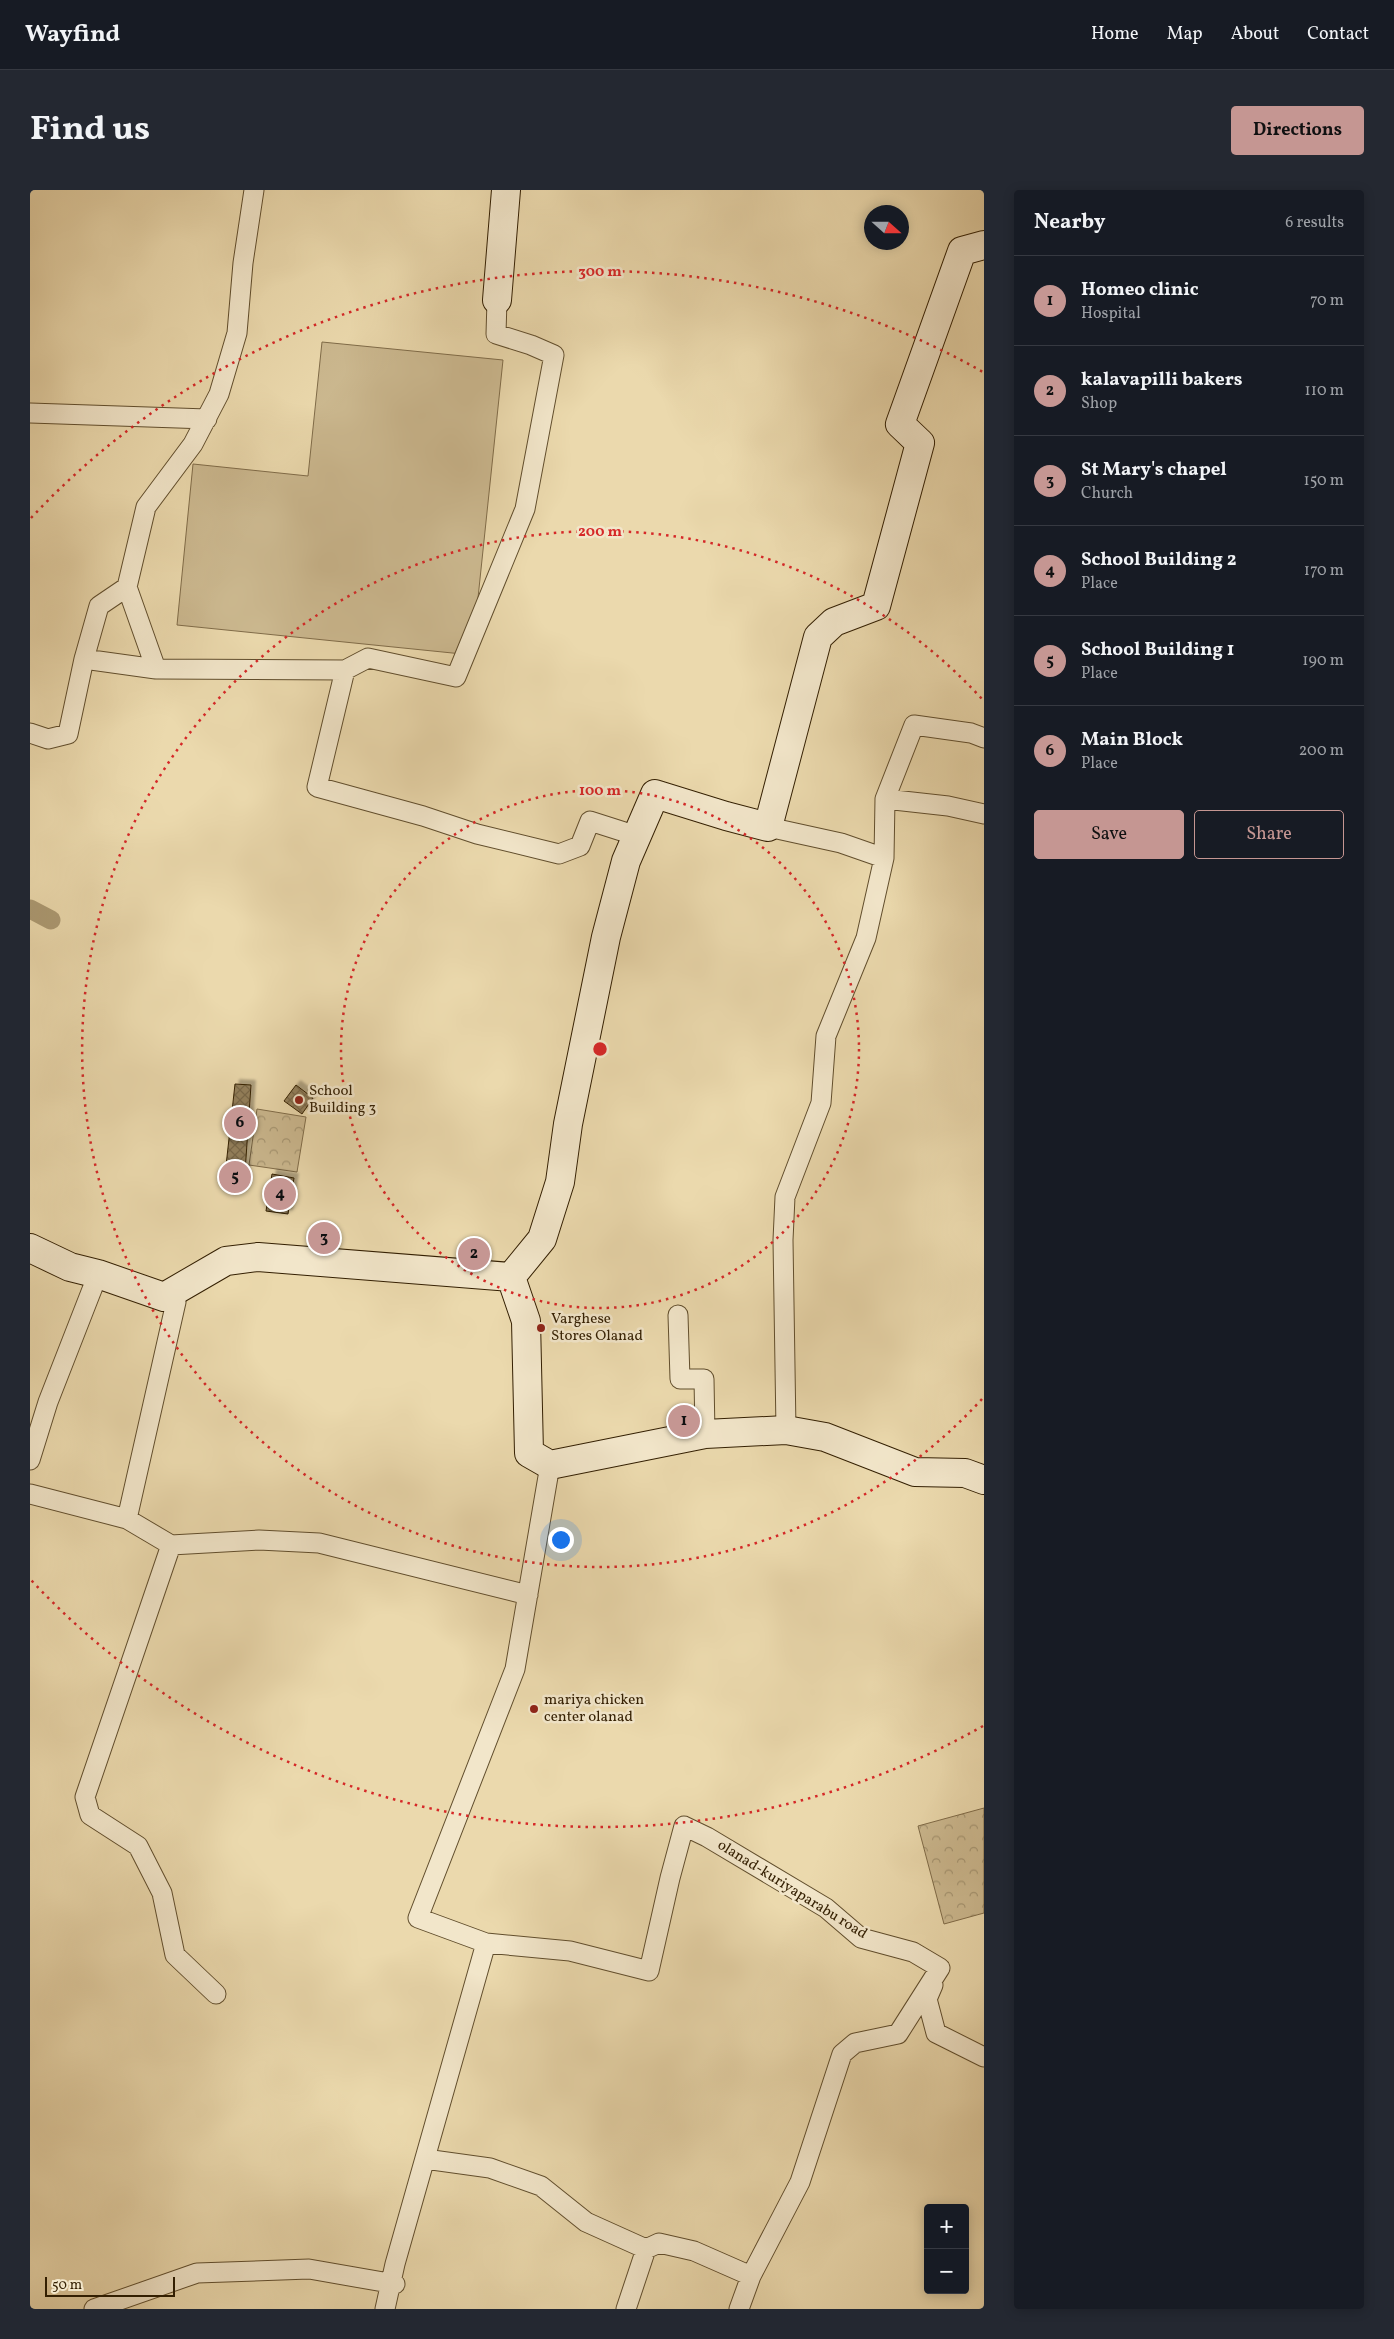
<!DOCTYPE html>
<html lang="en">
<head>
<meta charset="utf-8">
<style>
  :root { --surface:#171b24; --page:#242831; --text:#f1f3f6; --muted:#9ea1a6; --line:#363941; --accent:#c59692 }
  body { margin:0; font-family:Vollkorn,serif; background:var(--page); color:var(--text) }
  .controls { position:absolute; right:15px; bottom:15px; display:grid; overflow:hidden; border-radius:5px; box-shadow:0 2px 12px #0003 }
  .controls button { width:45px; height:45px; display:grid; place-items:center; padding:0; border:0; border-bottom:1px solid var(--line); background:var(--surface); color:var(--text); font:25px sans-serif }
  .compass { position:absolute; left:834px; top:15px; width:45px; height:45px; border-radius:50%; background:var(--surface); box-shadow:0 2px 12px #0003; rotate:111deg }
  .scale { position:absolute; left:15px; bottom:12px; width:130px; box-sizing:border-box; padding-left:5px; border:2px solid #331f02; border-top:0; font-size:14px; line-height:18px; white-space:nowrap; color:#331f02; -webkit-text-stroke:4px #f2e6ca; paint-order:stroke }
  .you { position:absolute; left:530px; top:1349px; width:18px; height:18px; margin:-12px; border:4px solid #fff; border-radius:50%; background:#1a73e8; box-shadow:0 0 0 8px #1a73e833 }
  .badge { display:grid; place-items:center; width:32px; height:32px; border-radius:50%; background:var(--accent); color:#111; font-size:16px; font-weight:700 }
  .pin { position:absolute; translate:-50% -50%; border:2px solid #fff; box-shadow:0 1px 5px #0006 }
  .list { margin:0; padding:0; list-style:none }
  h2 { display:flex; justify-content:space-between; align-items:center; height:65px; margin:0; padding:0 20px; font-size:21px }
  h2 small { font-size:16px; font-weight:400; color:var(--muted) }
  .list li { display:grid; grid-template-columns:32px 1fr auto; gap:15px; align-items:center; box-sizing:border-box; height:90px; padding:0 20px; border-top:1px solid var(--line) }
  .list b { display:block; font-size:19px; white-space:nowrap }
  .list p { margin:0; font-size:16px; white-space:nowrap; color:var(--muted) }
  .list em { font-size:16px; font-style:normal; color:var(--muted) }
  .actions { display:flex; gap:10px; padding:15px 20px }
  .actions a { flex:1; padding:11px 0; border:1px solid var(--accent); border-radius:5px; text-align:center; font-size:18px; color:var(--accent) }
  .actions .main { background:var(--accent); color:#111 }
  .map { position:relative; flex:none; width:954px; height:2119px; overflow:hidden; border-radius:5px }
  header { display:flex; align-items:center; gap:30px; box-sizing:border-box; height:70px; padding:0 25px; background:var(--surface); border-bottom:1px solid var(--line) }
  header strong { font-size:24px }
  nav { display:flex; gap:28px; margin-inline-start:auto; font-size:18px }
  .intro { display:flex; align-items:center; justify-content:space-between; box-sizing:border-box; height:120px; padding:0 30px }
  h1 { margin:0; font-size:35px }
  .button { padding:12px 22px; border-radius:5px; background:var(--accent); color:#111; font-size:18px; font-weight:700 }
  main { display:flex; gap:30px; padding:0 30px }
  aside { flex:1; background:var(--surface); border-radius:5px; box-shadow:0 2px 12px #0003 }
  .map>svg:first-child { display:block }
  .grass { fill:#ccb990; stroke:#806c49 }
  .park { fill:url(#park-crowns); stroke:#806c49 }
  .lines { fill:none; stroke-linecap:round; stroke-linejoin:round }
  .canal { stroke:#ac9a73; stroke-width:19 }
  .building { fill:url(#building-cross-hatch); stroke:#331f02; filter:url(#shadow) }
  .street-casing { stroke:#614e2d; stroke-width:21 }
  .secondary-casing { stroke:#331f02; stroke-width:30 }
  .street { stroke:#f2e6ca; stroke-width:19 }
  .secondary { stroke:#f2e6ca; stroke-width:28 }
  .ring { fill:none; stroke:#d62828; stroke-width:2.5; stroke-dasharray:2.5 5 }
  .poi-dot { fill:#8f2418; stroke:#f2e6ca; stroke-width:2 }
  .labels { text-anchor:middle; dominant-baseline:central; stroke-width:5; stroke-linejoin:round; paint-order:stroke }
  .poi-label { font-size:15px; fill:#331f02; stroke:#f2e6ca; text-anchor:start }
  .street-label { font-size:15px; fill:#331f02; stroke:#f2e6ca }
  .centre { fill:#d62828; stroke:#f2e6ca; stroke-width:2.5 }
  .ring-label { font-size:15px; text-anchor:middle; font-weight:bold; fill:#d62828; stroke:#f2e6ca; stroke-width:5; stroke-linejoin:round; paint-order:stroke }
</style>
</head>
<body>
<header>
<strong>Wayfind</strong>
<nav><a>Home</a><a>Map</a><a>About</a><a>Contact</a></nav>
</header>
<div class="intro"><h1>Find us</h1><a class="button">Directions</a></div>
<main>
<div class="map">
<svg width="954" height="2119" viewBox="0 0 954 2119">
  <defs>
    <pattern id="park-crowns" width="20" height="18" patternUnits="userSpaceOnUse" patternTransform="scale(1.25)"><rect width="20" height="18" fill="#ccb990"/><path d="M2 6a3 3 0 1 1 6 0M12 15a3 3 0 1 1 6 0" fill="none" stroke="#a69673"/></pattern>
    <pattern id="building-cross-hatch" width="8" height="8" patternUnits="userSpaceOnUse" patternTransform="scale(1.25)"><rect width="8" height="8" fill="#93805b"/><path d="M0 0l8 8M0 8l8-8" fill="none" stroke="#796849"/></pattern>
    <filter id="shadow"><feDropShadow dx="4.5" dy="-4.5" stdDeviation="1" flood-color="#0004"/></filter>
  </defs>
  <rect width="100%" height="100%" fill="#ebd9ad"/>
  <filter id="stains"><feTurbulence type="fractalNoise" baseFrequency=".004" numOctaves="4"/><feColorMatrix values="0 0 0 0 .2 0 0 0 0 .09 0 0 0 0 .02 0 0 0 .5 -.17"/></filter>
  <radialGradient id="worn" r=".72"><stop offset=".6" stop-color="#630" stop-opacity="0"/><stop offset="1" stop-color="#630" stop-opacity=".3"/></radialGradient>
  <!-- grass -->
  <path class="grass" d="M292,152L473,170L442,465L147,435L163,274L278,286Z"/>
  <!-- park -->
  <path class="park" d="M227,919L276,927L267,982L219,975Z
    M954,1618V1723L914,1734L888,1636Z"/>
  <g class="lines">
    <!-- canal -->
    <path class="canal" d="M0,719L21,730"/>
  </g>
  <!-- building -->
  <path class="building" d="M205,894L221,895L214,997L194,994Z
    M266,895L283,908L272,924L254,911Z
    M242,984L264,988L258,1024L236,1021Z"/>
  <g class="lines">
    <defs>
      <path id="street" d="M0,223L177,229
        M97,397L126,479L315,480L287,597L393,626L447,644L529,664L550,656L560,631L607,646
        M54,469L126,479
        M315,480L338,468L426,487L495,319L524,165L501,155L466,144L467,110
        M0,543L18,549L38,544L54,469L69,416L97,397L116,317L163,254L189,204L207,143L213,73L224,0
        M855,609L884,535L941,543L954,548
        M738,637L811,653L854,668L855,609L918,616L954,624
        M648,1125L650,1189H674L675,1244
        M756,1240L753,1050L755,1007L791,913L796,846L836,748L854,668
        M0,1270L18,1212L68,1084
        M0,1304L97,1329L141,1355L229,1350L289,1353L498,1405
        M97,1329L146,1112L134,1107
        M141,1355L55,1607L60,1625L108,1656L132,1703L145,1765L186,1804
        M456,1753L540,1761L619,1781L640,1688L654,1636L677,1647L796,1718L831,1748L883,1762L910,1778
        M903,1795L897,1809L906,1843L954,1867
        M395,1969L460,1978L511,1996L556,2032L616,2059
        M64,2119L167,2083L279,2079L365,2094
        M355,2119L365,2074L456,1753L388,1728L485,1479L520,1275
        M596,2119L616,2059L629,2053L664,2061L721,2086L770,1992L812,1864L825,1853L868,1844L910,1778
        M709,2119L721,2086"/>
      <path id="secondary" d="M467,110L476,0
        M0,1058L40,1077L68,1084L134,1107L196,1071L228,1067L481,1087L496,1131L499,1263L520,1275L675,1244L756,1240L795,1247L885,1282L935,1283L954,1290
        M481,1087L512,1049L530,992L538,934L576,747L596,671L625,604L696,626L738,637L788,447L804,432L846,416L890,253L870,234L932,61L954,55"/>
    </defs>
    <!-- street casing -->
    <use href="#street" class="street-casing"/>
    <!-- secondary casing -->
    <use href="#secondary" class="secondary-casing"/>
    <!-- street -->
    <use href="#street" class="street"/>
    <!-- secondary -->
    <use href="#secondary" class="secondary"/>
  </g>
  <!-- distance rings -->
  <g class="ring">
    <circle cx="570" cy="859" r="259"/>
    <path d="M952 1209A518 518 0 1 1 952 509"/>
    <path d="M953 1536A778 778 0 0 1 1 1390M1 328A778 778 0 0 1 953 182"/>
  </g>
  <!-- markers -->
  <g class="poi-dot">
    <circle cx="269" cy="910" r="5"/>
    <circle cx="511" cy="1138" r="5"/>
    <circle cx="504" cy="1519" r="5"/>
  </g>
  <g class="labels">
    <!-- poi labels -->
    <g class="poi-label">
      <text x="279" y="901">School<tspan x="279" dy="17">Building 3</tspan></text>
      <text x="521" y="1129">Varghese<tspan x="521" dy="17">Stores Olanad</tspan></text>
      <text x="514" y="1510">mariya chicken<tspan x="514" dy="17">center olanad</tspan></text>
    </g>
    <!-- street labels -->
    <g class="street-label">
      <text transform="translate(762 1700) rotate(32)">olanad-kuriyaparabu road</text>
    </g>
  </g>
  <circle cx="570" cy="859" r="8" class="centre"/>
  <g class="ring-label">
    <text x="570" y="86">300 m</text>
    <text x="570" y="346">200 m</text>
    <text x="570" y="605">100 m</text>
  </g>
  <rect width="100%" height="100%" filter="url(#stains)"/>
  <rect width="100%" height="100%" fill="url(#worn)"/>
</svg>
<div class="controls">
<button>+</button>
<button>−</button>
</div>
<svg class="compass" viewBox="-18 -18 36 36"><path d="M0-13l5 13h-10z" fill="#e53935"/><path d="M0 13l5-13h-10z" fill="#9ea1a6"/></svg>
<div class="scale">50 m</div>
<div class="you"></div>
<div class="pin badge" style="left:654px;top:1231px">1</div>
<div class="pin badge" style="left:444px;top:1064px">2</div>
<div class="pin badge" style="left:294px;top:1048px">3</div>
<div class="pin badge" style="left:250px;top:1004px">4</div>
<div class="pin badge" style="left:205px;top:987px">5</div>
<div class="pin badge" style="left:210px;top:933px">6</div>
</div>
<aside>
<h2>Nearby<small>6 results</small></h2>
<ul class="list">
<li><span class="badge">1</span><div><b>Homeo clinic</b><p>Hospital</p></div><em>70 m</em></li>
<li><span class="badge">2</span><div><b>kalavapilli bakers</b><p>Shop</p></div><em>110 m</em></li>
<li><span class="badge">3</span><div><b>St Mary's chapel</b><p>Church</p></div><em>150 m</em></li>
<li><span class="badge">4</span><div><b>School Building 2</b><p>Place</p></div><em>170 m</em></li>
<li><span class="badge">5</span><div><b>School Building 1</b><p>Place</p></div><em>190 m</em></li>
<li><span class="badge">6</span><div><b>Main Block</b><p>Place</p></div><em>200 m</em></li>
</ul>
<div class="actions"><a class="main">Save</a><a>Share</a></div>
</aside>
</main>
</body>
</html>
